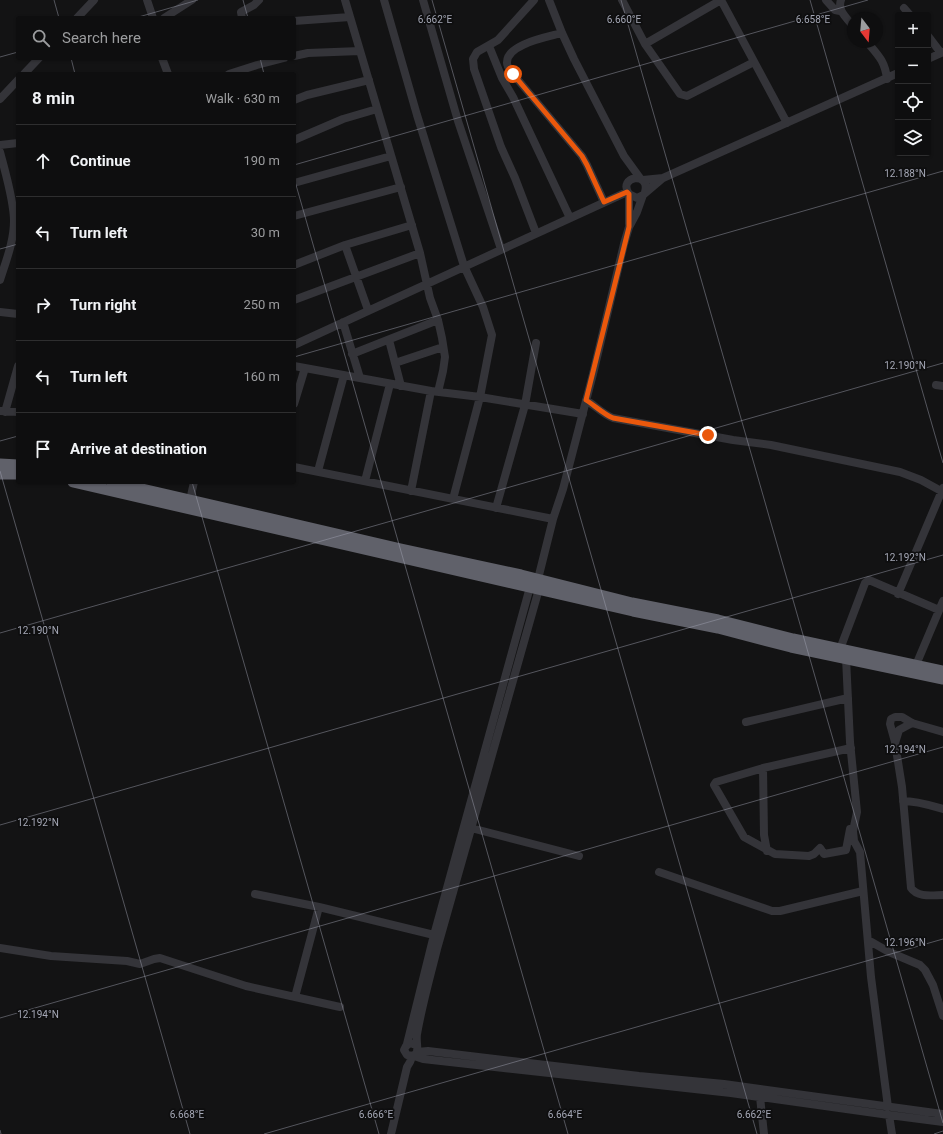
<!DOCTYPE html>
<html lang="en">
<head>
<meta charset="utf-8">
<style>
  :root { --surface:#0e0e0f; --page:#1c1c1d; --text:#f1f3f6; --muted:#9b9c9e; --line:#2e2e2f }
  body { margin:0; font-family:Roboto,sans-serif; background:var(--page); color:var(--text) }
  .controls { position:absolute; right:12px; top:12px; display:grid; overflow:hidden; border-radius:4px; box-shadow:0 1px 3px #0004 }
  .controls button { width:36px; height:36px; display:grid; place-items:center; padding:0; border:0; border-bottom:1px solid var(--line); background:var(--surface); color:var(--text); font:20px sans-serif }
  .compass { position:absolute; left:847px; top:12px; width:36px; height:36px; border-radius:50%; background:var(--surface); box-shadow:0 1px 3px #0004; rotate:164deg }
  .stop { position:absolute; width:12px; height:12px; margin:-9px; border:3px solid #ea580c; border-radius:50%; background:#fff }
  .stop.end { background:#ea580c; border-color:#fff; box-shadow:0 1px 4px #0008 }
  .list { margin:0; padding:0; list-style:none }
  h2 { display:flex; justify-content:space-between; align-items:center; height:52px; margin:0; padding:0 16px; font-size:17px }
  h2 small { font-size:13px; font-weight:400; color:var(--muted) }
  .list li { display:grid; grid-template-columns:26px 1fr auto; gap:12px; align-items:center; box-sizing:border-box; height:72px; padding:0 16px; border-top:1px solid var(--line) }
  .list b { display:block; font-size:15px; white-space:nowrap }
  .list em { font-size:13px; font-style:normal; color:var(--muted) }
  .icon { flex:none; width:22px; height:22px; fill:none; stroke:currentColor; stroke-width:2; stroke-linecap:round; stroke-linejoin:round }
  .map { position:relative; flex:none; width:943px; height:1134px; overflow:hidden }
  .search { position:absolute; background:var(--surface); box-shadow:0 1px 3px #0004; left:16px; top:16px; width:280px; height:44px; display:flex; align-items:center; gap:10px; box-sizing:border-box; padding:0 14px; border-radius:4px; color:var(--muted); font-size:15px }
  .panel { position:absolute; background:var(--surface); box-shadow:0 1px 3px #0004; left:16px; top:72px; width:280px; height:412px; border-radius:4px }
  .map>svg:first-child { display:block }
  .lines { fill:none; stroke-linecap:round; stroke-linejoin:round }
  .minor { stroke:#343439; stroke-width:8 }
  .highway { stroke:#60616a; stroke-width:11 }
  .route { stroke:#ea580c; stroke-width:5 }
  .ticks { fill:none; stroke:#a4a7b5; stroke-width:1; stroke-opacity:0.45 }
  .ticks-label { font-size:10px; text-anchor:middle; fill:#a4a7b5; stroke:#0e0e0f; stroke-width:3.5; stroke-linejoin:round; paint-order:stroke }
</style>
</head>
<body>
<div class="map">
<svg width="943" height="1134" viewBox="0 0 943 1134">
  <rect width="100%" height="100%" fill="#131314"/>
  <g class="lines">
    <!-- minor -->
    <path class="minor" d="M147,0L153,18
      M345,0L420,253L430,298L438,320L442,338L445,357L443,371L438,392
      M384,0L417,115L464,266L483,307L492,335L480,397L453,499
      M423,0L458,121L501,249
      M534,0L498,40L477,52L473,59L474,69L501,147L515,178L536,233
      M549,0L562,33L574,59L624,156L640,178
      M622,0L645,44L721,0
      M721,0L787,123
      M826,0L835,10L840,11
      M841,0C837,11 847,18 853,26
      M904,8L910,15
      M77,18L94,0
      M164,18L192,0
      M242,18L241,12L254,5L259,0
      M294,21L350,17
      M562,33C548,37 506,44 507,63C507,67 511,71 513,74L582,156L587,165L604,202
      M928,36L941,53
      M867,42C878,55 885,61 887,79
      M645,44L680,94L687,96L754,62
      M489,46L502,78L513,97L570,218
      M294,56L308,53L360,51
      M162,58L168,74
      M928,59L943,52
      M24,74L39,58
      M229,74L257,65L284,58
      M0,99L18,80
      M294,100L307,95L369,80
      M294,140L343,119L377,109
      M0,145L18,143
      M0,152C5,171 14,201 14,221C14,241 6,261 0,280
      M643,180L663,178L898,73
      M294,183L391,156
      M645,192C651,171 617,176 629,194L637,198L643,195L663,178
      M629,194V224
      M294,216L401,187
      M345,245L368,310
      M294,265L345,245L412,225
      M294,300L420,253
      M0,312L18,314
      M343,322L360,378
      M389,340L401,386
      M294,345L627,192
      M352,354L438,320
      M395,363L443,347
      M294,366L431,391L480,397L583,414
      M936,385L943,386
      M586,400C594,405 604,415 613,418L733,440L771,445L900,472L921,480L943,492
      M294,404L305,368
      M1,411L18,412
      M5,412L18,366
      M294,467L553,519
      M318,471L344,375
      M365,481L390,384
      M411,491L431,391
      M190,500L194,482
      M496,508L525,405L536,343
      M538,579L553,519L563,489L593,374L624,244L629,227L637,212L643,195
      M898,594L943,488
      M840,649L865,583L869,580L939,610
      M846,658L850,742L857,812L853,831L854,841L860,852L871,977L888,1107
      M916,665L943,601
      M746,722L848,698
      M912,723L899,730L895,743L902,787L911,888C918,898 933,895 943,895
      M895,742L890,724L891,719L895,717H902L912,723L943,732
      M763,768L716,782L714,785L744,837L775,854L809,856L814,854L820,848L824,854L846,850L850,829
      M903,801C917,801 929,805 943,809
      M471,828L579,856
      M767,851L764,835L763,768L851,748
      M659,872L772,911H780L863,891
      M255,894L319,907L434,935
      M868,940L889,952L920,965L925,970L933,985L943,1016
      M0,948L51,956L127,961L140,964L154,959L160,958L246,986L340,1007
      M295,997L319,907
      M407,1044L434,935L530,587
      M416,1045L410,1043L406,1046L404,1050L407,1055L414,1056L417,1052C418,1046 416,1041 417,1034C422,1005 430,977 437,949L539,589
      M417,1052L428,1051L639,1076L724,1084L943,1114
      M414,1056L423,1059L731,1093L889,1115L943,1122
      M761,1092L760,1097L764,1134
      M889,1115L892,1134
      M391,1134L407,1067L410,1062L412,1057"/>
    <!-- highway -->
    <path class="highway" d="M0,464L18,465
      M0,474H18
      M73,482L633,611L718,628L791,647L943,679
      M112,482L401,549L521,575L632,603L718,620L793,639L943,671"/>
  </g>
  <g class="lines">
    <!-- route -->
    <path class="route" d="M513,74L582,156L587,165L604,202L627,192L629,194V227L586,400C594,405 605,415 613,418L708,435"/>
  </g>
  <!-- ticks -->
  <path class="ticks" d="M54,0L59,18M243,0L248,18M432,0L757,1134M621,0L943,1123M810,0L943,463M135,18L198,0M0,57L18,52M71,58L75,74M260,58L264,74M294,165L868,0M294,178L568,1134M0,249L18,244M294,357L943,171M0,441L18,436M0,471L190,1134M192,482L379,1134M0,633L943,363M0,825L943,555M0,1018L943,747M0,1130L1,1134M264,1134L943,939M934,1134L943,1131"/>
  <g class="ticks-label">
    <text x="435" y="23">6.662°E</text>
    <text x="624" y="23">6.660°E</text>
    <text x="813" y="23">6.658°E</text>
    <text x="905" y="177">12.188°N</text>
    <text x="905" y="369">12.190°N</text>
    <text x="905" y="561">12.192°N</text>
    <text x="38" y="634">12.190°N</text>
    <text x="905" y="753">12.194°N</text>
    <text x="38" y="826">12.192°N</text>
    <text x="905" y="946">12.196°N</text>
    <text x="38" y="1018">12.194°N</text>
    <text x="187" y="1118">6.668°E</text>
    <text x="376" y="1118">6.666°E</text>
    <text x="565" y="1118">6.664°E</text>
    <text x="754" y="1118">6.662°E</text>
  </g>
</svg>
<div class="controls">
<button>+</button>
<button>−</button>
<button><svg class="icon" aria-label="locate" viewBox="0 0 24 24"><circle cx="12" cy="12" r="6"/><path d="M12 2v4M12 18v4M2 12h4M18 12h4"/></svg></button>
<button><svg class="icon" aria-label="layers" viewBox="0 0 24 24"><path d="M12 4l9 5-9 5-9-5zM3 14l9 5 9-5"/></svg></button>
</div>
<svg class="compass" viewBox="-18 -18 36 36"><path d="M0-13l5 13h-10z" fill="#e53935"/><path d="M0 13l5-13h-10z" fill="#9b9c9e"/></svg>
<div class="stop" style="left:513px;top:74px"></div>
<div class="stop end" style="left:708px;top:435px"></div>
<div class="search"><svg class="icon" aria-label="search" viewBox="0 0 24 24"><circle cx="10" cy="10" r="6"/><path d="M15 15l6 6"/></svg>Search here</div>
<section class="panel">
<h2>8 min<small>Walk · 630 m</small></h2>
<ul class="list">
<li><svg class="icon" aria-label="ahead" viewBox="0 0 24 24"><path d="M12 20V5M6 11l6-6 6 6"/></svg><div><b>Continue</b></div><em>190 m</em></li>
<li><svg class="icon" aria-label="left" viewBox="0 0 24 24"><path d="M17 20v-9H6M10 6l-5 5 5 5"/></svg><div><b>Turn left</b></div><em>30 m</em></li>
<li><svg class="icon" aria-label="right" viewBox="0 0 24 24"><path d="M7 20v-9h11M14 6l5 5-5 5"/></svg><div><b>Turn right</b></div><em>250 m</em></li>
<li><svg class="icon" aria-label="left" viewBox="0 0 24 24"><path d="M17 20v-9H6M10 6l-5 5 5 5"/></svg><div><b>Turn left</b></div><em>160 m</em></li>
<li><svg class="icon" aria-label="arrive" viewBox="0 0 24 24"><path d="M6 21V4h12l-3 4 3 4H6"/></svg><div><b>Arrive at destination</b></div></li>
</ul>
</section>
</div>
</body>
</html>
